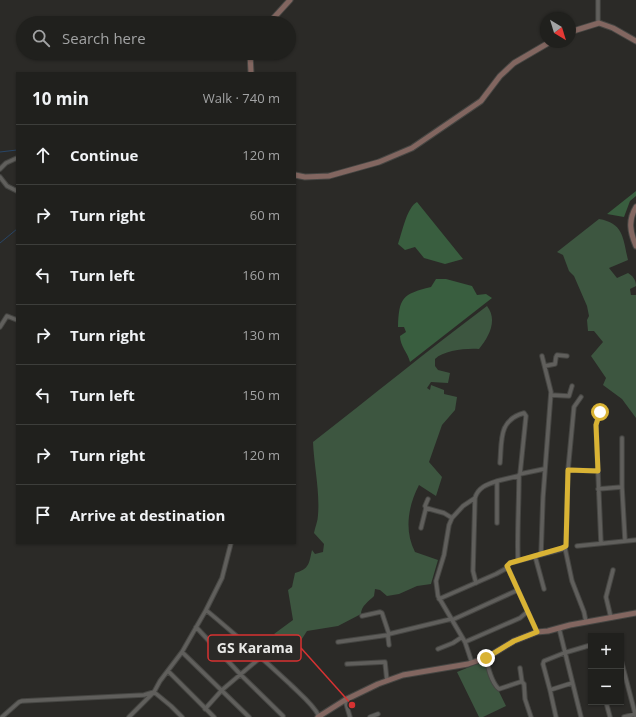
<!DOCTYPE html>
<html lang="en">
<head>
<meta charset="utf-8">
<style>
  :root { --surface:#20201d; --page:#282826; --text:#f1f3f6; --muted:#a2a3a4; --line:#3d3e3b }
  body { margin:0; font-family:"Open Sans",sans-serif; background:var(--page); color:var(--text) }
  .controls { position:absolute; right:12px; bottom:12px; display:grid; overflow:hidden; border-radius:0px; box-shadow:0 1px 3px #0004 }
  .controls button { width:36px; height:36px; display:grid; place-items:center; padding:0; border:0; border-bottom:1px solid var(--line); background:var(--surface); color:var(--text); font:20px sans-serif }
  .compass { position:absolute; left:540px; top:12px; width:36px; height:36px; border-radius:50%; background:var(--surface); box-shadow:0 1px 3px #0004; rotate:142deg }
  .stop { position:absolute; width:12px; height:12px; margin:-9px; border:3px solid #d9b334; border-radius:50%; background:#fff }
  .stop.end { background:#d9b334; border-color:#fff; box-shadow:0 1px 4px #0008 }
  .list { margin:0; padding:0; list-style:none }
  h2 { display:flex; justify-content:space-between; align-items:center; height:52px; margin:0; padding:0 16px; font-size:17px }
  h2 small { font-size:13px; font-weight:400; color:var(--muted) }
  .list li { display:grid; grid-template-columns:26px 1fr auto; gap:12px; align-items:center; box-sizing:border-box; height:60px; padding:0 16px; border-top:1px solid var(--line) }
  .list b { display:block; font-size:15px; white-space:nowrap }
  .list em { font-size:13px; font-style:normal; color:var(--muted) }
  .icon { flex:none; width:22px; height:22px; fill:none; stroke:currentColor; stroke-width:2; stroke-linecap:round; stroke-linejoin:round }
  .map { position:relative; flex:none; width:636px; height:717px; overflow:hidden }
  .search { position:absolute; background:var(--surface); box-shadow:0 1px 3px #0004; left:16px; top:16px; width:280px; height:44px; display:flex; align-items:center; gap:10px; box-sizing:border-box; padding:0 14px; border-radius:22px; color:var(--muted); font-size:15px }
  .panel { position:absolute; background:var(--surface); box-shadow:0 1px 3px #0004; left:16px; top:72px; width:280px; height:472px; border-radius:0px }
  .map>svg:first-child { display:block }
  .green { fill:#3d5640 }
  .forest { fill:#395e3f }
  .lines { fill:none; stroke-linecap:round; stroke-linejoin:round }
  .stream { stroke:#284566; stroke-width:1 }
  .minor-casing { stroke:#464643; stroke-width:5.5 }
  .secondary-casing { stroke:#464643; stroke-width:7 }
  .minor { stroke:#605f5c; stroke-width:3.5 }
  .secondary { stroke:#826660; stroke-width:5 }
  .route { stroke:#d9b334; stroke-width:5 }
  .leader { fill:none; stroke:#d73232; stroke-width:1.5 }
  .callout-dot { fill:#d73232; stroke:#2b2a27; stroke-width:1.5 }
  .callout { fill:#2b2a27; stroke:#d73232; stroke-width:1.5 }
  .callout-label { font-size:14px; text-anchor:middle; font-weight:bold; fill:#e8e8e6 }
</style>
</head>
<body>
<div class="map">
<svg width="636" height="717" viewBox="0 0 636 717">
  <rect width="100%" height="100%" fill="#2b2a27"/>
  <!-- green -->
  <path class="green" d="M599,219C624,223 623,239 628,260L609,268L617,278L628,273C633,276 636,280 636,286L630,289L631,295H636V418L622,399L603,385L606,378L591,356L603,342L594,331H588L587,320L589,316L587,306L574,276L569,271L563,255L557,252Z
    M487,306C498,320 489,337 479,349C467,348 444,350 435,359V366L438,370L450,373L448,383L431,382L427,388L430,390L431,385L444,390V394L457,397L455,410L442,425L429,462L442,477L436,496L419,485C408,506 404,531 415,552L438,560L431,584L417,586L399,594L387,596L380,590L375,589L374,596C369,601 361,606 361,614L338,626L307,631L298,645L290,643L274,634L293,620L288,590L292,587L295,573C309,569 309,564 312,550L315,554L323,552L324,544L314,533C315,527 318,521 318,515C320,491 314,466 313,442C371,397 428,350 487,306Z
    M484,661L506,706L483,717H479L457,672Z"/>
  <!-- forest -->
  <path class="forest" d="M636,191V196L630,201L624,217L607,214Z
    M417,202L463,259L445,264L424,258L415,247L405,250L398,244C402,233 407,207 417,202Z
    M436,279H446L472,286L477,295L486,294L492,298L410,362C408,353 400,346 400,336L406,332L404,327H398C399,298 402,294 431,287Z"/>
  <g class="lines">
    <!-- stream -->
    <path class="stream" d="M0,152L17,150
      M0,243L17,229"/>
    <defs>
      <path id="minor" d="M598,23V0
        M0,169L6,163L17,158
        M0,177L7,186L17,191
        M0,327L7,316L17,320
        M545,366L555,364L556,357L557,355L567,356
        M551,395L569,396L572,386
        M600,412L597,420L596,425L601,543
        M622,438V487L625,540
        M568,470L598,471
        M520,474L544,469
        M497,481L518,476L520,474L526,416L524,413C498,420 502,441 500,463
        M598,489L622,487
        M475,498L463,506L452,518L449,525L444,555L436,581L438,596L465,642L520,618L527,612
        M426,508L425,506L428,499
        M421,528L426,508L444,513L452,518
        M231,543L222,578L206,610C235,634 263,659 290,684C300,694 313,704 319,716
        M577,546L636,540
        M565,548L572,581L584,612L586,622
        M541,554L543,497L551,392L542,356
        M535,556L544,589
        M518,561C517,532 519,504 519,475
        M476,583L473,571L475,498C478,487 488,484 497,481V523
        M439,599L496,574L507,568
        M362,616L380,612L382,613L389,634
        M611,618L606,597L613,570
        M452,620L518,590
        M196,627L241,675L283,716
        M559,628L581,717
        M537,632L507,566L510,563L563,549L566,546L568,470L574,407L581,397
        M338,642L388,635
        M465,642L472,663
        M389,645L388,637L389,634L451,619
        M438,649L453,643L462,637
        M182,652L249,717
        M486,658C488,667 491,682 499,689L520,682H522L524,684L525,699L531,717
        M621,660L636,717
        M347,664L385,662L387,681
        M520,668L522,682
        M168,671L214,717
        M550,690L543,664L544,661L564,653L591,645
        M345,700L350,717
        M606,702L610,717
        M205,709L222,690L261,657
        M2,717L19,702L22,701L144,695L154,692L171,706L182,717
        M129,717L154,692L160,681L182,652L206,610
        M370,717L378,714
        M556,717L550,690L572,683
        M624,717L636,714"/>
      <path id="secondary" d="M269,23L290,0
        M570,32L599,23L613,28L636,41
        M250,53L251,73
        M295,175L305,177L329,176L379,162L412,148L481,101L500,76L514,63L550,42
        M636,207C628,220 630,232 636,246
        M318,717L345,700L378,684L403,675L468,664L486,658L514,641L537,632L548,631L570,625L636,613"/>
    </defs>
    <!-- minor casing -->
    <use href="#minor" class="minor-casing"/>
    <!-- secondary casing -->
    <use href="#secondary" class="secondary-casing"/>
    <!-- minor -->
    <use href="#minor" class="minor"/>
    <!-- secondary -->
    <use href="#secondary" class="secondary"/>
  </g>
  <g class="lines">
    <!-- route -->
    <path class="route" d="M486,658L514,641L537,632L507,566L510,563L562,548L566,546L568,470L598,471L596,425L600,412"/>
  </g>
  <!-- callouts -->
  <path class="leader" d="M352 705L301 648"/>
  <circle class="callout-dot" cx="352" cy="705" r="4"/>
  <rect class="callout" x="208" y="635" width="93" height="26" rx="4"/>
  <g class="callout-label">
    <text x="255" y="653">GS Karama</text>
  </g>
</svg>
<div class="controls">
<button>+</button>
<button>−</button>
</div>
<svg class="compass" viewBox="-18 -18 36 36"><path d="M0-13l5 13h-10z" fill="#e53935"/><path d="M0 13l5-13h-10z" fill="#a2a3a4"/></svg>
<div class="stop" style="left:600px;top:412px"></div>
<div class="stop end" style="left:486px;top:658px"></div>
<div class="search"><svg class="icon" aria-label="search" viewBox="0 0 24 24"><circle cx="10" cy="10" r="6"/><path d="M15 15l6 6"/></svg>Search here</div>
<section class="panel">
<h2>10 min<small>Walk · 740 m</small></h2>
<ul class="list">
<li><svg class="icon" aria-label="ahead" viewBox="0 0 24 24"><path d="M12 20V5M6 11l6-6 6 6"/></svg><div><b>Continue</b></div><em>120 m</em></li>
<li><svg class="icon" aria-label="right" viewBox="0 0 24 24"><path d="M7 20v-9h11M14 6l5 5-5 5"/></svg><div><b>Turn right</b></div><em>60 m</em></li>
<li><svg class="icon" aria-label="left" viewBox="0 0 24 24"><path d="M17 20v-9H6M10 6l-5 5 5 5"/></svg><div><b>Turn left</b></div><em>160 m</em></li>
<li><svg class="icon" aria-label="right" viewBox="0 0 24 24"><path d="M7 20v-9h11M14 6l5 5-5 5"/></svg><div><b>Turn right</b></div><em>130 m</em></li>
<li><svg class="icon" aria-label="left" viewBox="0 0 24 24"><path d="M17 20v-9H6M10 6l-5 5 5 5"/></svg><div><b>Turn left</b></div><em>150 m</em></li>
<li><svg class="icon" aria-label="right" viewBox="0 0 24 24"><path d="M7 20v-9h11M14 6l5 5-5 5"/></svg><div><b>Turn right</b></div><em>120 m</em></li>
<li><svg class="icon" aria-label="arrive" viewBox="0 0 24 24"><path d="M6 21V4h12l-3 4 3 4H6"/></svg><div><b>Arrive at destination</b></div></li>
</ul>
</section>
</div>
</body>
</html>
